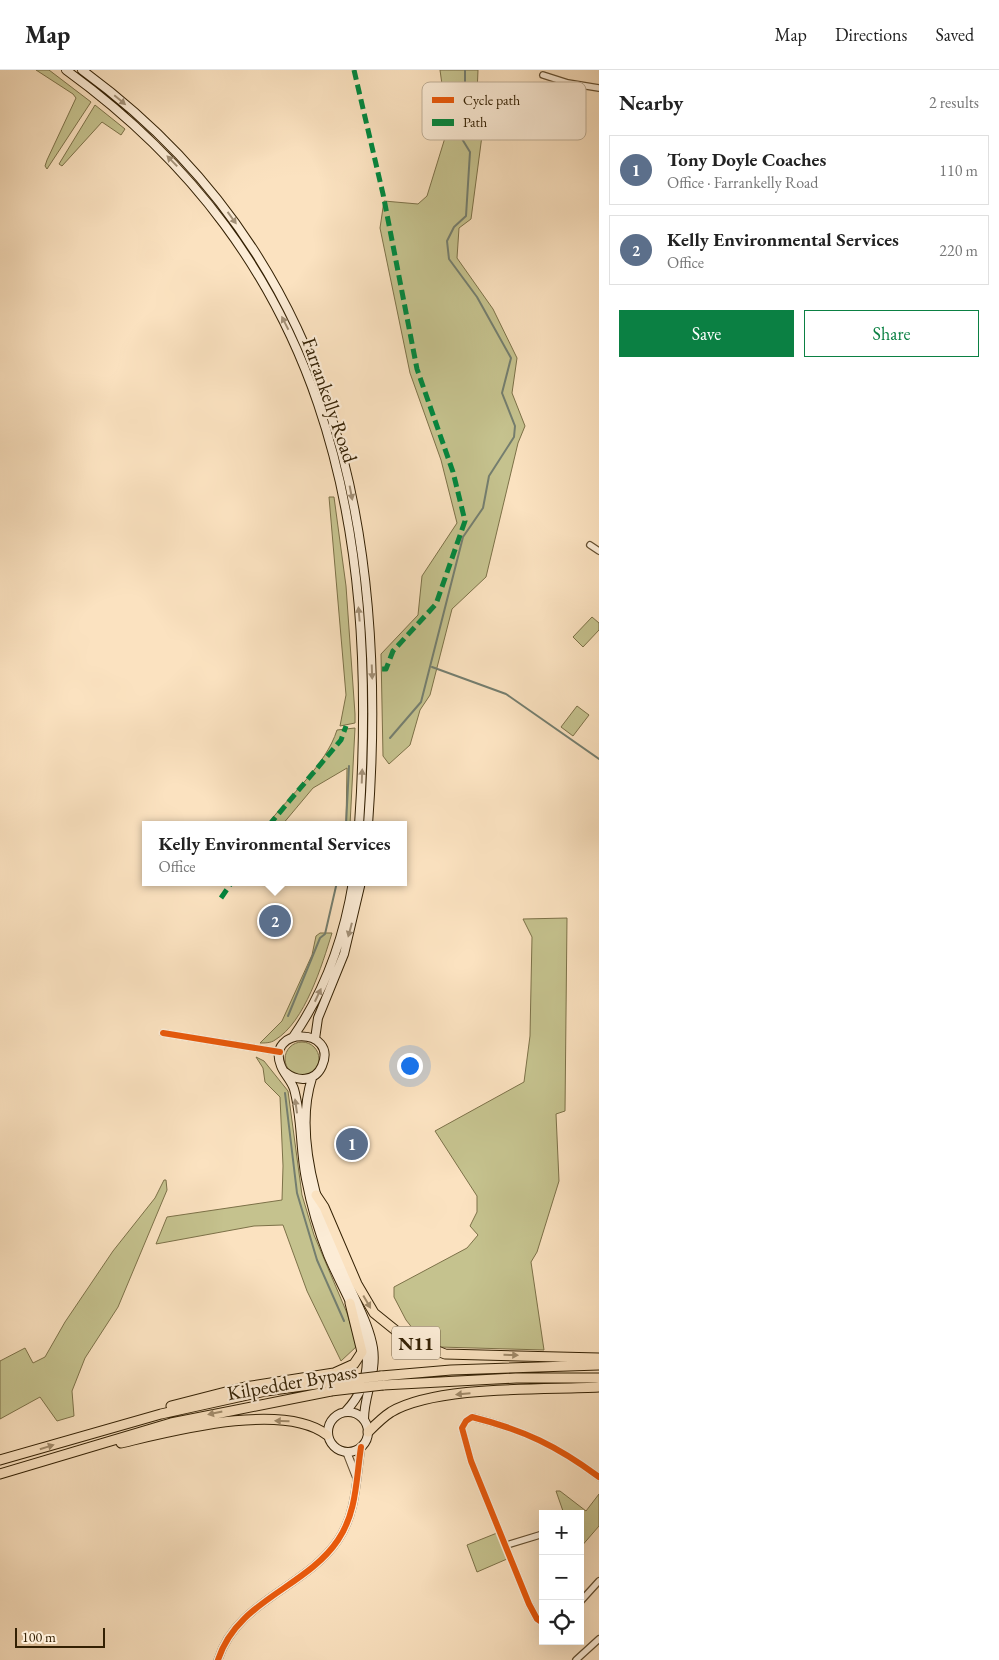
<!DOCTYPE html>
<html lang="en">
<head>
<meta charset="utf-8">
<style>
  :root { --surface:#fff; --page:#f6f6f6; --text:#222; --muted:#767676; --line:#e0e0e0; --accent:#0b8043 }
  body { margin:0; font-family:"EB Garamond",serif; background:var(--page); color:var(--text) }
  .controls { position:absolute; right:15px; bottom:15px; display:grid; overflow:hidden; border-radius:0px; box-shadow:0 5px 20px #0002 }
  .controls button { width:45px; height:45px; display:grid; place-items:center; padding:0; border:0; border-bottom:1px solid var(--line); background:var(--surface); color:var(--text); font:25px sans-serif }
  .scale { position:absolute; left:15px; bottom:12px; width:90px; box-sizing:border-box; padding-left:5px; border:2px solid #332003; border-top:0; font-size:14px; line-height:18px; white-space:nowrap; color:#332003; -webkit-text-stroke:4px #fcecd6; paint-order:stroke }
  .you { position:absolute; left:409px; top:995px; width:18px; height:18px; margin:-12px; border:4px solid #fff; border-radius:50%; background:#1a73e8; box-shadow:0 0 0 8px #1a73e833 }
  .badge { display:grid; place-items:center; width:32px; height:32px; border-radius:50%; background:var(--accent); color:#fff; font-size:16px; font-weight:700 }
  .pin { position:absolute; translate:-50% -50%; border:2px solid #fff; box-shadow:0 1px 5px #0006 }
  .popup { position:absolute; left:142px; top:751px; width:265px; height:65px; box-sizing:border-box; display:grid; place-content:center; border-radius:0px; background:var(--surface); filter:drop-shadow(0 1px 4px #0005); font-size:16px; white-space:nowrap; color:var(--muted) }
  .popup b { font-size:19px; color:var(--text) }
  .popup::after { content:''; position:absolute; left:50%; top:100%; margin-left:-10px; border:10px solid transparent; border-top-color:var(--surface) }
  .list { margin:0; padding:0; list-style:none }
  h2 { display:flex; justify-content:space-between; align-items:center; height:65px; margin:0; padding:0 20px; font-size:21px }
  h2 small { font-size:16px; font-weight:400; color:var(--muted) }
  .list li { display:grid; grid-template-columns:32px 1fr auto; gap:15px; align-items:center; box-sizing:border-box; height:70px; margin:0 10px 10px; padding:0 10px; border:1px solid var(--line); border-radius:0px }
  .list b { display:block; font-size:19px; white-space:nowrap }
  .list p { margin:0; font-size:16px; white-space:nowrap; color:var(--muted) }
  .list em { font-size:16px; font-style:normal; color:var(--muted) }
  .actions { display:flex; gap:10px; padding:15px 20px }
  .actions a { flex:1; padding:11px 0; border:1px solid var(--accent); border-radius:0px; text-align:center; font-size:18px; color:var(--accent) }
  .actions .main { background:var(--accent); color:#fff }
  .icon { flex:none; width:28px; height:28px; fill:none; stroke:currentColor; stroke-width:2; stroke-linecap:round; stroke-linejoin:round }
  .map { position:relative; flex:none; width:599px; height:1590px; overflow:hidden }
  header { display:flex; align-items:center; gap:30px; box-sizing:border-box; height:70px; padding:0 25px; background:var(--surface); border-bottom:1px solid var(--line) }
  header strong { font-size:24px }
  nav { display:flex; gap:28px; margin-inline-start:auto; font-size:18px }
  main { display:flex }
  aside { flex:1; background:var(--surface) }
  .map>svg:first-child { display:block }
  .green { fill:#c5c28e; stroke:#7c7148 }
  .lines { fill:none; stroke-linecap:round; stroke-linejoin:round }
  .stream { stroke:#747e6f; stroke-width:2 }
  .minor-casing { stroke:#655032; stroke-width:8 }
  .tertiary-casing { stroke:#655032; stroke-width:9 }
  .secondary-casing { stroke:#332003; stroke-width:10 }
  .trunk-casing { stroke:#332003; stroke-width:11 }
  .minor { stroke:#fcecd6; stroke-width:5.5 }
  .tertiary { stroke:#fcecd6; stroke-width:7 }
  .secondary { stroke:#fcecd6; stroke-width:8 }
  .trunk { stroke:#fbe2c0; stroke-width:9 }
  .trunk-bridge-casing { stroke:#332003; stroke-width:11; stroke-linecap:butt }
  .trunk-bridge { stroke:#fbe2c0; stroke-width:9 }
  .quiet { stroke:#00873e; stroke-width:5; stroke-dasharray:10 5; stroke-linecap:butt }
  .cycleway-casing { stroke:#fcecd6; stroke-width:9 }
  .cycleway { stroke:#e8590c; stroke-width:6 }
  .oneway { fill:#a29077 }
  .oneway2 { fill:#a18b6b }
  .labels { text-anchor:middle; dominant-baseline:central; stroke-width:4.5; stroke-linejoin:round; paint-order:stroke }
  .shield { fill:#fcecd6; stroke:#6f5d42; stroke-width:1 }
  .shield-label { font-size:19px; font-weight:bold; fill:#332003 }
  .street-label { font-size:20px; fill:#332003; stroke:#fcecd6 }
  .key { fill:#fcecd6; stroke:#c0af97; stroke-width:1 }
  .key-label { font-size:14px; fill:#332003 }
</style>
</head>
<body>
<header>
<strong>Map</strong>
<nav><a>Map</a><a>Directions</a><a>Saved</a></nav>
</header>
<main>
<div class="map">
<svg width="599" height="1590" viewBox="0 0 599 1590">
  <rect width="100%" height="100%" fill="#fbe2c0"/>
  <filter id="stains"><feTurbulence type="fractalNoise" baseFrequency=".004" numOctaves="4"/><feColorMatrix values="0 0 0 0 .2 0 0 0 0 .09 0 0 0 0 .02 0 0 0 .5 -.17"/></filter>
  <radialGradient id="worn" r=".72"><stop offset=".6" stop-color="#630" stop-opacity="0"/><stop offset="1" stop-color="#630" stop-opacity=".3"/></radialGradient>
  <!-- green -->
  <path class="green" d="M36,0H49L91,32L47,99L45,96L47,90L76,28L73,24Z
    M440,0H478L476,49L483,58L471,149L459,158L457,188L493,239L517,288L512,323L525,356L518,373L486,507L452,539L430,625L420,640L410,675L389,694L383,686L381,584L418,545L422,506L457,453L441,390L410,303L380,158L384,131L418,134L427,126L448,58Z
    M95,35L125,59L121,65L102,52L62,96L59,94Z
    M329,427H334L346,516L355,644V653L340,656L346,625Z
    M592,547L599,553V560L583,577L573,567Z
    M577,636L589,645L573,666L561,657Z
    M355,658L350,755H346L347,698L313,718L282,755H267C289,726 326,695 337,660Z
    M567,848L565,1041L556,1044L559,1111L537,1182L531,1192L544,1280L439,1277L421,1269L406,1250L394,1227V1217L467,1178L478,1165L470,1156L477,1142V1126L435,1061L524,1012L530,966L532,867L523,849Z
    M320,863H332C322,895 305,952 275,970C271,973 265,973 260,973L282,951L312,885L316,866Z
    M285 989a17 17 0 1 1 34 0a17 17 0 1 1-34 0Z
    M256,987L264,991L288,1021L302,1125L314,1165L347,1243L357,1276L341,1291L307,1221L283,1155L254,1156L156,1174L167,1147L282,1130L283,1096L280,1027L265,1012L263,998Z
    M164,1110H166L167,1120L118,1237L85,1288L72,1321L74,1346L57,1351L40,1327L0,1349V1291L25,1278L33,1293L45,1287L65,1252L113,1181L155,1128Z
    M556,1421H560L586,1441L599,1424V1456L580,1478L582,1453L580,1444H564Z
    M497,1463L507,1489L477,1502L467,1475Z"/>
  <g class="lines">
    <!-- stream -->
    <path class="stream" d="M432,597L506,624L599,689
      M390,668L421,632L463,467L483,438L489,406L514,367L515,356L502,323L511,288L477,227L449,189L447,171L454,157L466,146L470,82L459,64L457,48L465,19V0
      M346,755L349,696
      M288,946L320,868L325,864L337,812
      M285,1023L297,1123L317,1190L344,1251"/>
    <defs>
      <path id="minor" d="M543,5L568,13L599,18
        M590,475L599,481
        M163,963L280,982
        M507,1475L543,1464
        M580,1532L599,1511
        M543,1553L537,1549L529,1534L471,1391L462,1358L466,1351L472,1347C524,1360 557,1376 599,1407
        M576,1590L599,1569"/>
      <path id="tertiary" d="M347,1383L356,1406
        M218,1590C237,1530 306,1518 338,1470C357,1442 356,1409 361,1377"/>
      <path id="secondary" d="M66,0C326,189 380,449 359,755
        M82,0C334,184 390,459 368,755
        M293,967C325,921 344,867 353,812
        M315,969L318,948L344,884L361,812
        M285,1002C297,1012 315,1012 322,996C339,957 265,956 281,996C284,1004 291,1010 294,1019C302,1047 300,1080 306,1109C311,1135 318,1160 328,1185C349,1236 393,1291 346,1341
        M312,1008C292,1070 322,1153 347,1210C356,1233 369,1254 373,1278C377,1303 364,1325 364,1349
        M328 1362a20 20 0 1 1 40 0a20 20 0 1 1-40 0Z"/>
      <path id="trunk" d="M316,1125L324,1137L357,1214L374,1243L405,1268L445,1284L599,1288
        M381,1306L451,1300L599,1295
        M383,1315L516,1308H599
        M171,1336L245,1317L334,1303L354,1294L362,1282L350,1233
        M368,1362C375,1355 383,1347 391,1342C437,1315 544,1320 599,1317
        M121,1373C172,1361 283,1331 327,1365
        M0,1390L161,1344L266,1321L331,1312
        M0,1404L171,1353L331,1321"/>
    </defs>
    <!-- minor casing -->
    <use href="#minor" class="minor-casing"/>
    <!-- tertiary casing -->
    <use href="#tertiary" class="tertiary-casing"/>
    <!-- secondary casing -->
    <use href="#secondary" class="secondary-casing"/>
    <!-- trunk casing -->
    <use href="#trunk" class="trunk-casing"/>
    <!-- minor -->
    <use href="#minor" class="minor"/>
    <!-- tertiary -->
    <use href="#tertiary" class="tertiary"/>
    <!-- secondary -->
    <use href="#secondary" class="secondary"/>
    <!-- trunk -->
    <use href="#trunk" class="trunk"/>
    <defs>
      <path id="trunk-bridge" d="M331,1312L381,1306
        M331,1321L383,1315"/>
    </defs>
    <!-- trunk-bridge casing -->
    <use href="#trunk-bridge" class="trunk-bridge-casing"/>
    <!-- trunk-bridge -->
    <use href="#trunk-bridge" class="trunk-bridge"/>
    <!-- quiet -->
    <path class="quiet" d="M354,0L383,124L417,299L453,402L465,451L436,534L393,581L386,599H379
      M269,755L341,670L346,656
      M221,828L232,812"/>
    <defs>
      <path id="cycleway" d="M163,963L280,982
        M543,1553L537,1549L529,1534L471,1391L462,1358L466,1351L472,1347C524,1360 557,1376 599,1407
        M218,1590C237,1530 306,1518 338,1470C357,1442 356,1409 361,1377"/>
    </defs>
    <!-- cycleway casing -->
    <use href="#cycleway" class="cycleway-casing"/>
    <!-- cycleway -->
    <use href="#cycleway" class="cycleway"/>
  </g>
  <!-- one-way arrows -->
  <defs><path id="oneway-solid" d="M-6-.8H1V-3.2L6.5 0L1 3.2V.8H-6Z" transform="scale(1.25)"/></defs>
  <g class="oneway">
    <use href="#oneway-solid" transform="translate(120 30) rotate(40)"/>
    <use href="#oneway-solid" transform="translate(172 91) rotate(-134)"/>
    <use href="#oneway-solid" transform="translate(232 148) rotate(54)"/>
    <use href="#oneway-solid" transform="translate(285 253) rotate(-117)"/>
    <use href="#oneway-solid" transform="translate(351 423) rotate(79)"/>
    <use href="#oneway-solid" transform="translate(359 544) rotate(-95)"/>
    <use href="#oneway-solid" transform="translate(372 602) rotate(88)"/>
    <use href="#oneway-solid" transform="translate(362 706) rotate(-88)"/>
    <use href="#oneway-solid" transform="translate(350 860) rotate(105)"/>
    <use href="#oneway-solid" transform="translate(318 925) rotate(-65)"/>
    <use href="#oneway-solid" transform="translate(296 1036) rotate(-98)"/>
  </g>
  <g class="oneway2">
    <use href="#oneway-solid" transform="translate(367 1232) rotate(60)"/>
    <use href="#oneway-solid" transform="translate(511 1285) rotate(1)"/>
    <use href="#oneway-solid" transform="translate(463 1324) rotate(175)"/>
    <use href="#oneway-solid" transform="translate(215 1343) rotate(168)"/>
    <use href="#oneway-solid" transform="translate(282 1351) rotate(-179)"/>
    <use href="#oneway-solid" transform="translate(47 1377) rotate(-17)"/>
  </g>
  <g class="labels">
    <!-- shield labels -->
    <rect class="shield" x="392" y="1256.5" width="48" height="33" rx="4"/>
    <g class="shield-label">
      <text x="416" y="1273">N11</text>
    </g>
    <!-- street labels -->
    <g class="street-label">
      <text transform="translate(330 330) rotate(71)">Farrankelly Road</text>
      <text transform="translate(292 1312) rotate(-10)">Kilpedder Bypass</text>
    </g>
  </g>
  <!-- legend -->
  <rect x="422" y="12" width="164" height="58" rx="8" class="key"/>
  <rect x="432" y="27" width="22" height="6" fill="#e8590c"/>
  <rect x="432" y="49" width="22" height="7" fill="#00873e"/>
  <g class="key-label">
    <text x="463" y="35">Cycle path</text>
    <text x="463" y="57">Path</text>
  </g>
  <rect width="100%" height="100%" filter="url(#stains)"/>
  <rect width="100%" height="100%" fill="url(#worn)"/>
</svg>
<div class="controls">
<button>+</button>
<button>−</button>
<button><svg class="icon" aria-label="locate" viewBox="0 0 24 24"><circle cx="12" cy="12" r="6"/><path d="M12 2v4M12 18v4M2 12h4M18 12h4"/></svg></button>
</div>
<div class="scale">100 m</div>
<div class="you"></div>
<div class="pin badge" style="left:352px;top:1074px;background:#5c6f8a">1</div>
<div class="pin badge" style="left:275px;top:851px;background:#5c6f8a">2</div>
<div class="popup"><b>Kelly Environmental Services</b>Office</div>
</div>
<aside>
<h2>Nearby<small>2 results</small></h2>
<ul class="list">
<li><span class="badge" style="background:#5c6f8a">1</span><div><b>Tony Doyle Coaches</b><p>Office · Farrankelly Road</p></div><em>110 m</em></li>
<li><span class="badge" style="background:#5c6f8a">2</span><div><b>Kelly Environmental Services</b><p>Office</p></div><em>220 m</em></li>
</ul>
<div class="actions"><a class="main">Save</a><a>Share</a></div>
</aside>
</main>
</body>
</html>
